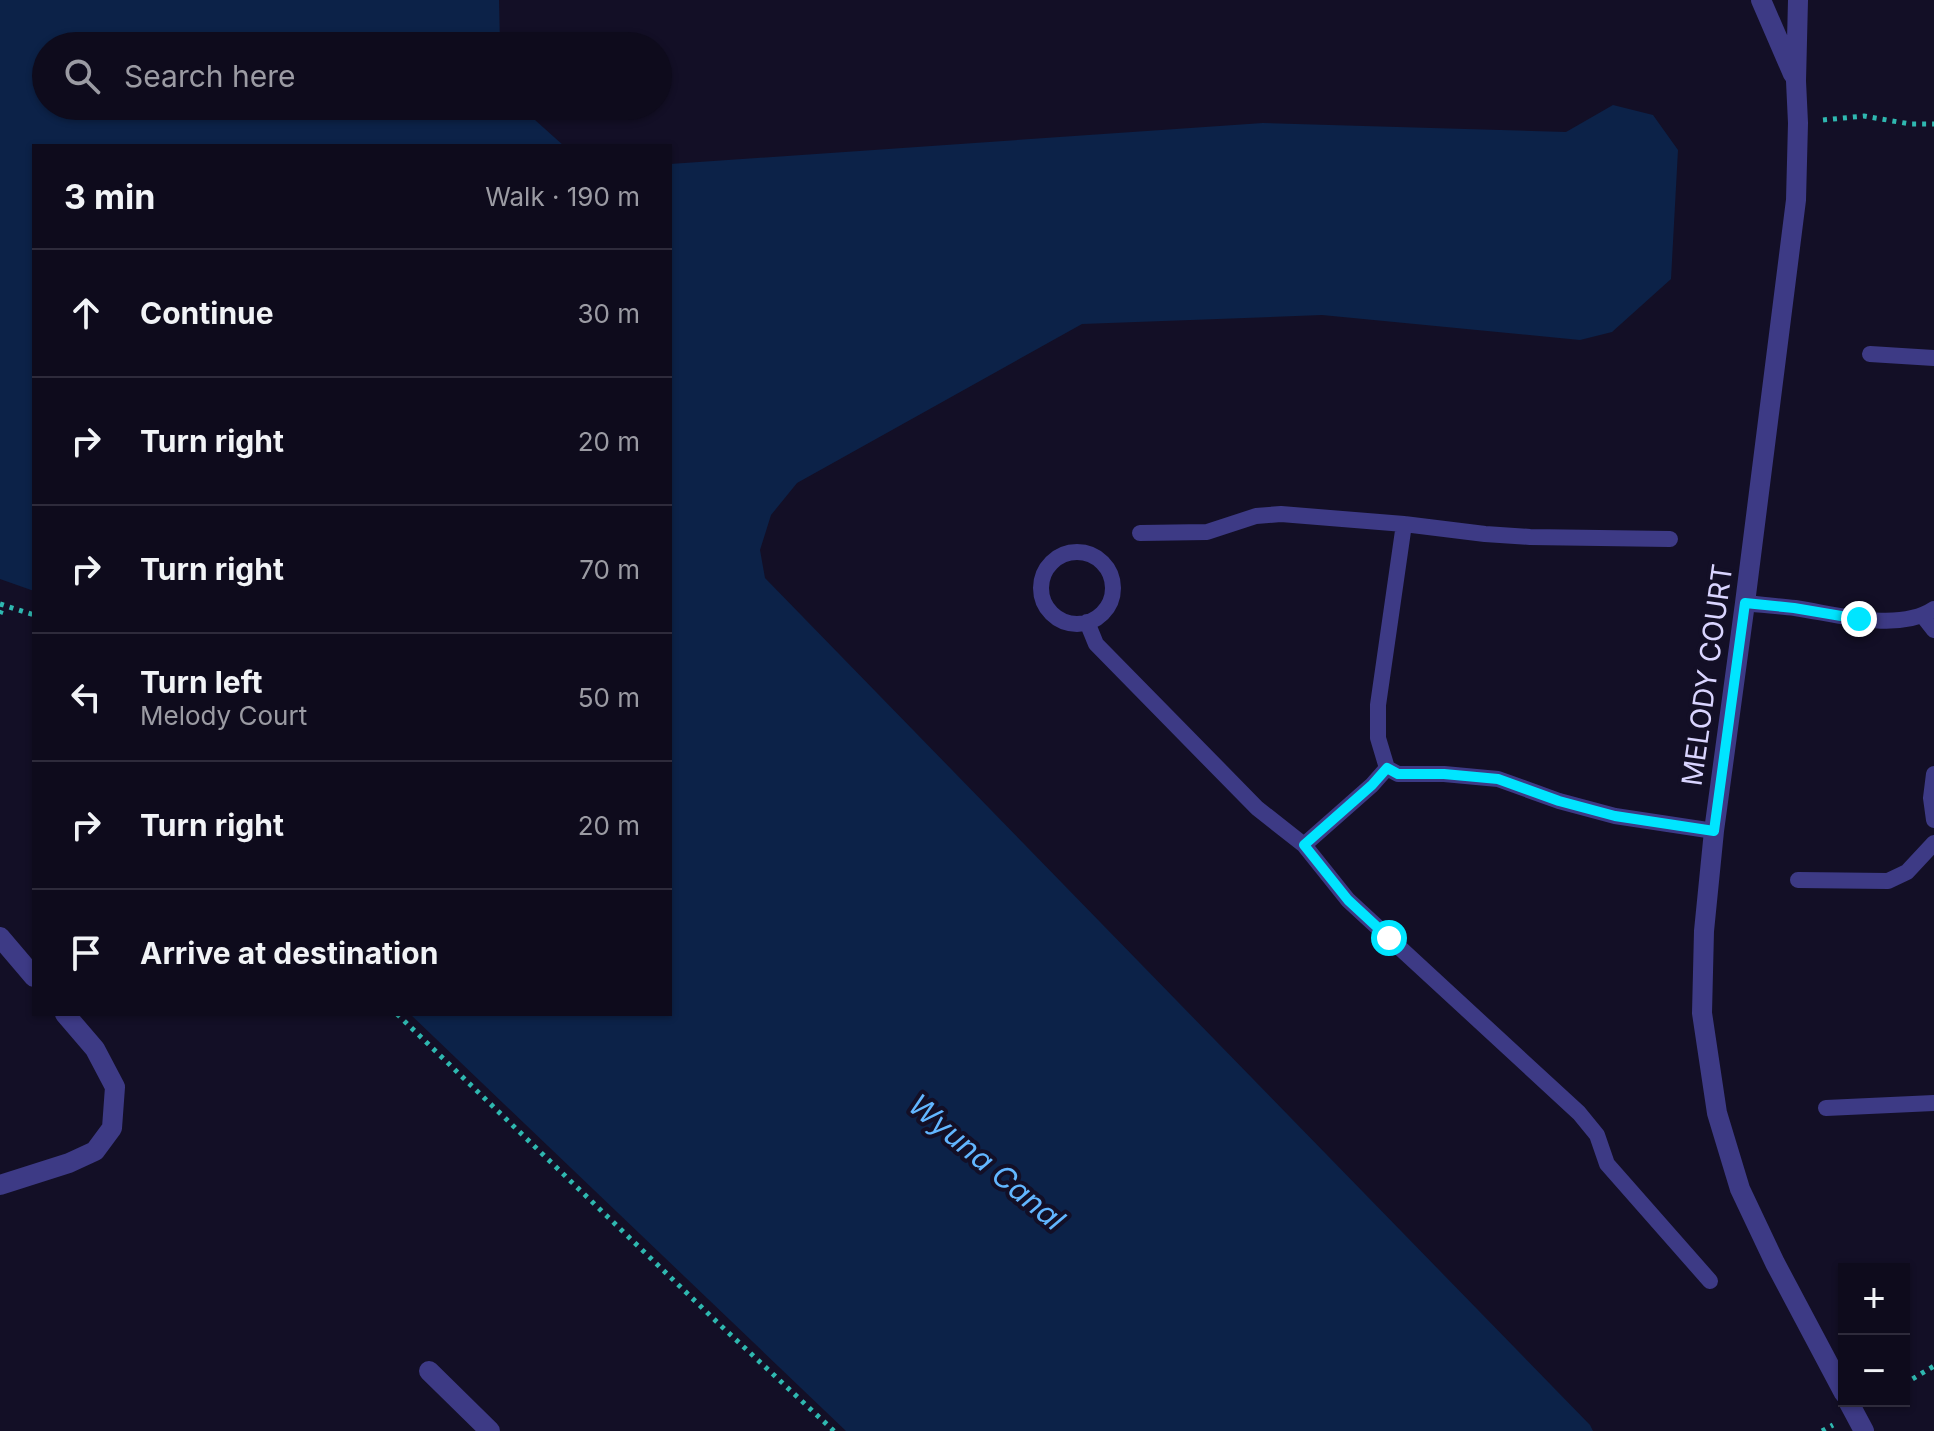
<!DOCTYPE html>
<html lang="en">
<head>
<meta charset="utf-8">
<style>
  :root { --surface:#0e0b1c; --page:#171425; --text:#f1f3f6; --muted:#9b9ba3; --line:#2e2b3b }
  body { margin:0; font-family:Inter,sans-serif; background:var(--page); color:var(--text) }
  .controls { position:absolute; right:24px; bottom:24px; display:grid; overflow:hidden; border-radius:0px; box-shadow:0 2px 6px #0004 }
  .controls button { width:72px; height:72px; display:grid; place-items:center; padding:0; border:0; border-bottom:2px solid var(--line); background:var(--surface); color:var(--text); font:40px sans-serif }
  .stop { position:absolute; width:24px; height:24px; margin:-18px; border:6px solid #00e5ff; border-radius:50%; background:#fff }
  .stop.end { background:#00e5ff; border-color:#fff; box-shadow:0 2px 8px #0008 }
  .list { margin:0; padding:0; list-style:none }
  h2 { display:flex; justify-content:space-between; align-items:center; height:104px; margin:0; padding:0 32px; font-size:34px }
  h2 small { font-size:26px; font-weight:400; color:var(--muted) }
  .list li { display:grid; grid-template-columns:52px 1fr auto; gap:24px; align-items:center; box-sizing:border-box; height:128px; padding:0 32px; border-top:2px solid var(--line) }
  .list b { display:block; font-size:30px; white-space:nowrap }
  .list p { margin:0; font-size:26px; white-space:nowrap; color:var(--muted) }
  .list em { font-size:26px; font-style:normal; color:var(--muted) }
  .icon { flex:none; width:44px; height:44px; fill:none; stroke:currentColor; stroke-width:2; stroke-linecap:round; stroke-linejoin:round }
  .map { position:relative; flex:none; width:1934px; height:1431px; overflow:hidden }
  .search { position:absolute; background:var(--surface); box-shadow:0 2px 6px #0004; left:32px; top:32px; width:640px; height:88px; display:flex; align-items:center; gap:20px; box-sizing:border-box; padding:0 28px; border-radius:44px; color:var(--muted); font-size:30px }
  .panel { position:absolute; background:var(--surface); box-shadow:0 2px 6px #0004; left:32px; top:144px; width:640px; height:872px; border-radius:0px }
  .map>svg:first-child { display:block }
  .water { fill:#0c2248 }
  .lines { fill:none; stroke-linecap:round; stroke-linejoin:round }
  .path { stroke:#2fb8b0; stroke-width:5; stroke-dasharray:4 6; stroke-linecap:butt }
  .lane { stroke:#3d3a85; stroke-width:16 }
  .street { stroke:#3d3a85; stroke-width:20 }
  .route { stroke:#00e5ff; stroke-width:10 }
  .labels { text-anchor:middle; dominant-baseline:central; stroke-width:8; stroke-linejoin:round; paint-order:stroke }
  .street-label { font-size:28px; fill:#d9d4ff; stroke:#130f26 }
  .water-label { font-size:30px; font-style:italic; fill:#62b6ff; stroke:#130f26 }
</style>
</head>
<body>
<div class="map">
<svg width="1934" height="1431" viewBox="0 0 1934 1431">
  <rect width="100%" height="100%" fill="#130f26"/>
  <!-- water -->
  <path class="water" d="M0,0H499L500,46H46V106H522L525,111L564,146H34V591L0,579Z
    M1613,105L1653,115L1678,150L1671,279L1612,332L1580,340L1322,315L1082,324L797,483L771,515L760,550L765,578L1590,1425L1593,1431H846L410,1014H670V164L1263,123L1566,132Z"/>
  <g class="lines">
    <!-- path -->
    <path class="path" d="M1823,120L1864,116L1910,124H1934
      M0,604L34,615
      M0,614L3,606
      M397,1014L718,1323L834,1431
      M1904,1384L1934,1366
      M1822,1431L1833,1425"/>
    <!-- lane -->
    <path class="lane" d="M1870,354L1934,358
      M1404,524L1378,705V738L1387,768L1398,774H1444L1498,779L1559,801L1615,816L1714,831
      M1140,533L1207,532L1256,516L1281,514L1404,524L1485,534L1530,537L1670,539
      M1041 588a36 36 0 1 1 72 0a36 36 0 1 1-72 0Z
      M1745,603C1762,605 1778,606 1795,608C1836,614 1898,633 1934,609
      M1923,616L1934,630
      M1087,622L1096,644L1257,808L1304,845L1348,900L1579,1113L1597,1135L1607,1164L1710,1281
      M1934,774L1931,798L1934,820
      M1304,845L1372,785L1387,768
      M1798,880L1888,881L1907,872L1934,843
      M1826,1108L1934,1103"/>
    <!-- street -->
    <path class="street" d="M1761,0L1793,74
      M1798,0L1796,81L1798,123L1796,200L1745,603L1714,831L1704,931L1702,1013L1717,1113L1740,1189L1775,1263L1844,1393
      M0,937L34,977
      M0,1185L69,1163L95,1151L112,1128L115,1087L95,1049L65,1014
      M429,1371L490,1431
      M1848,1401L1864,1431"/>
  </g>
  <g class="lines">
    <!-- route -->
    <path class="route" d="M1389,938L1348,900L1304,845L1372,785L1387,768L1398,774H1444L1498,779L1559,801L1615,816L1714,831L1745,603L1794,608L1859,619"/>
  </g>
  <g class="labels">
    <!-- street labels -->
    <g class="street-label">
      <text transform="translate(1707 675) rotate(-82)">MELODY COURT</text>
    </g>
    <!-- water labels -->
    <g class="water-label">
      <text transform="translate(987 1162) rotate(40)">Wyuna Canal</text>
    </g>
  </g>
</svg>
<div class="controls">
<button>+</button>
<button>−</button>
</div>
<div class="stop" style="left:1389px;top:938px"></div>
<div class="stop end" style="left:1859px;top:619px"></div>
<div class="search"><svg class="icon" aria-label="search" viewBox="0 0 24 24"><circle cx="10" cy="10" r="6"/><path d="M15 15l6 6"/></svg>Search here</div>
<section class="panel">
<h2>3 min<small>Walk · 190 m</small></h2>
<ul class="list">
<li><svg class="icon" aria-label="ahead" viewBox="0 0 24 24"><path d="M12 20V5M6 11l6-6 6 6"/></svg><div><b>Continue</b></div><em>30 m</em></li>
<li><svg class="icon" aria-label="right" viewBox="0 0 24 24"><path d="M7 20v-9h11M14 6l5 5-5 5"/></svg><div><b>Turn right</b></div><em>20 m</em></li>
<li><svg class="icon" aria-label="right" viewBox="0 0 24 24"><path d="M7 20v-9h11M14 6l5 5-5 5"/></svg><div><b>Turn right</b></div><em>70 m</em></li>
<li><svg class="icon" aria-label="left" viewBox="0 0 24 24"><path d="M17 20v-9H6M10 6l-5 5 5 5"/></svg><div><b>Turn left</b><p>Melody Court</p></div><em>50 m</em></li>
<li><svg class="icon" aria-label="right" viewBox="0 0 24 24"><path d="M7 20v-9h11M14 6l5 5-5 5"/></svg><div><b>Turn right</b></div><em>20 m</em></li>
<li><svg class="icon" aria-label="arrive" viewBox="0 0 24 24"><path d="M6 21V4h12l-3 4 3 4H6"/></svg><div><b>Arrive at destination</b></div></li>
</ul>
</section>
</div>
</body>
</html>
